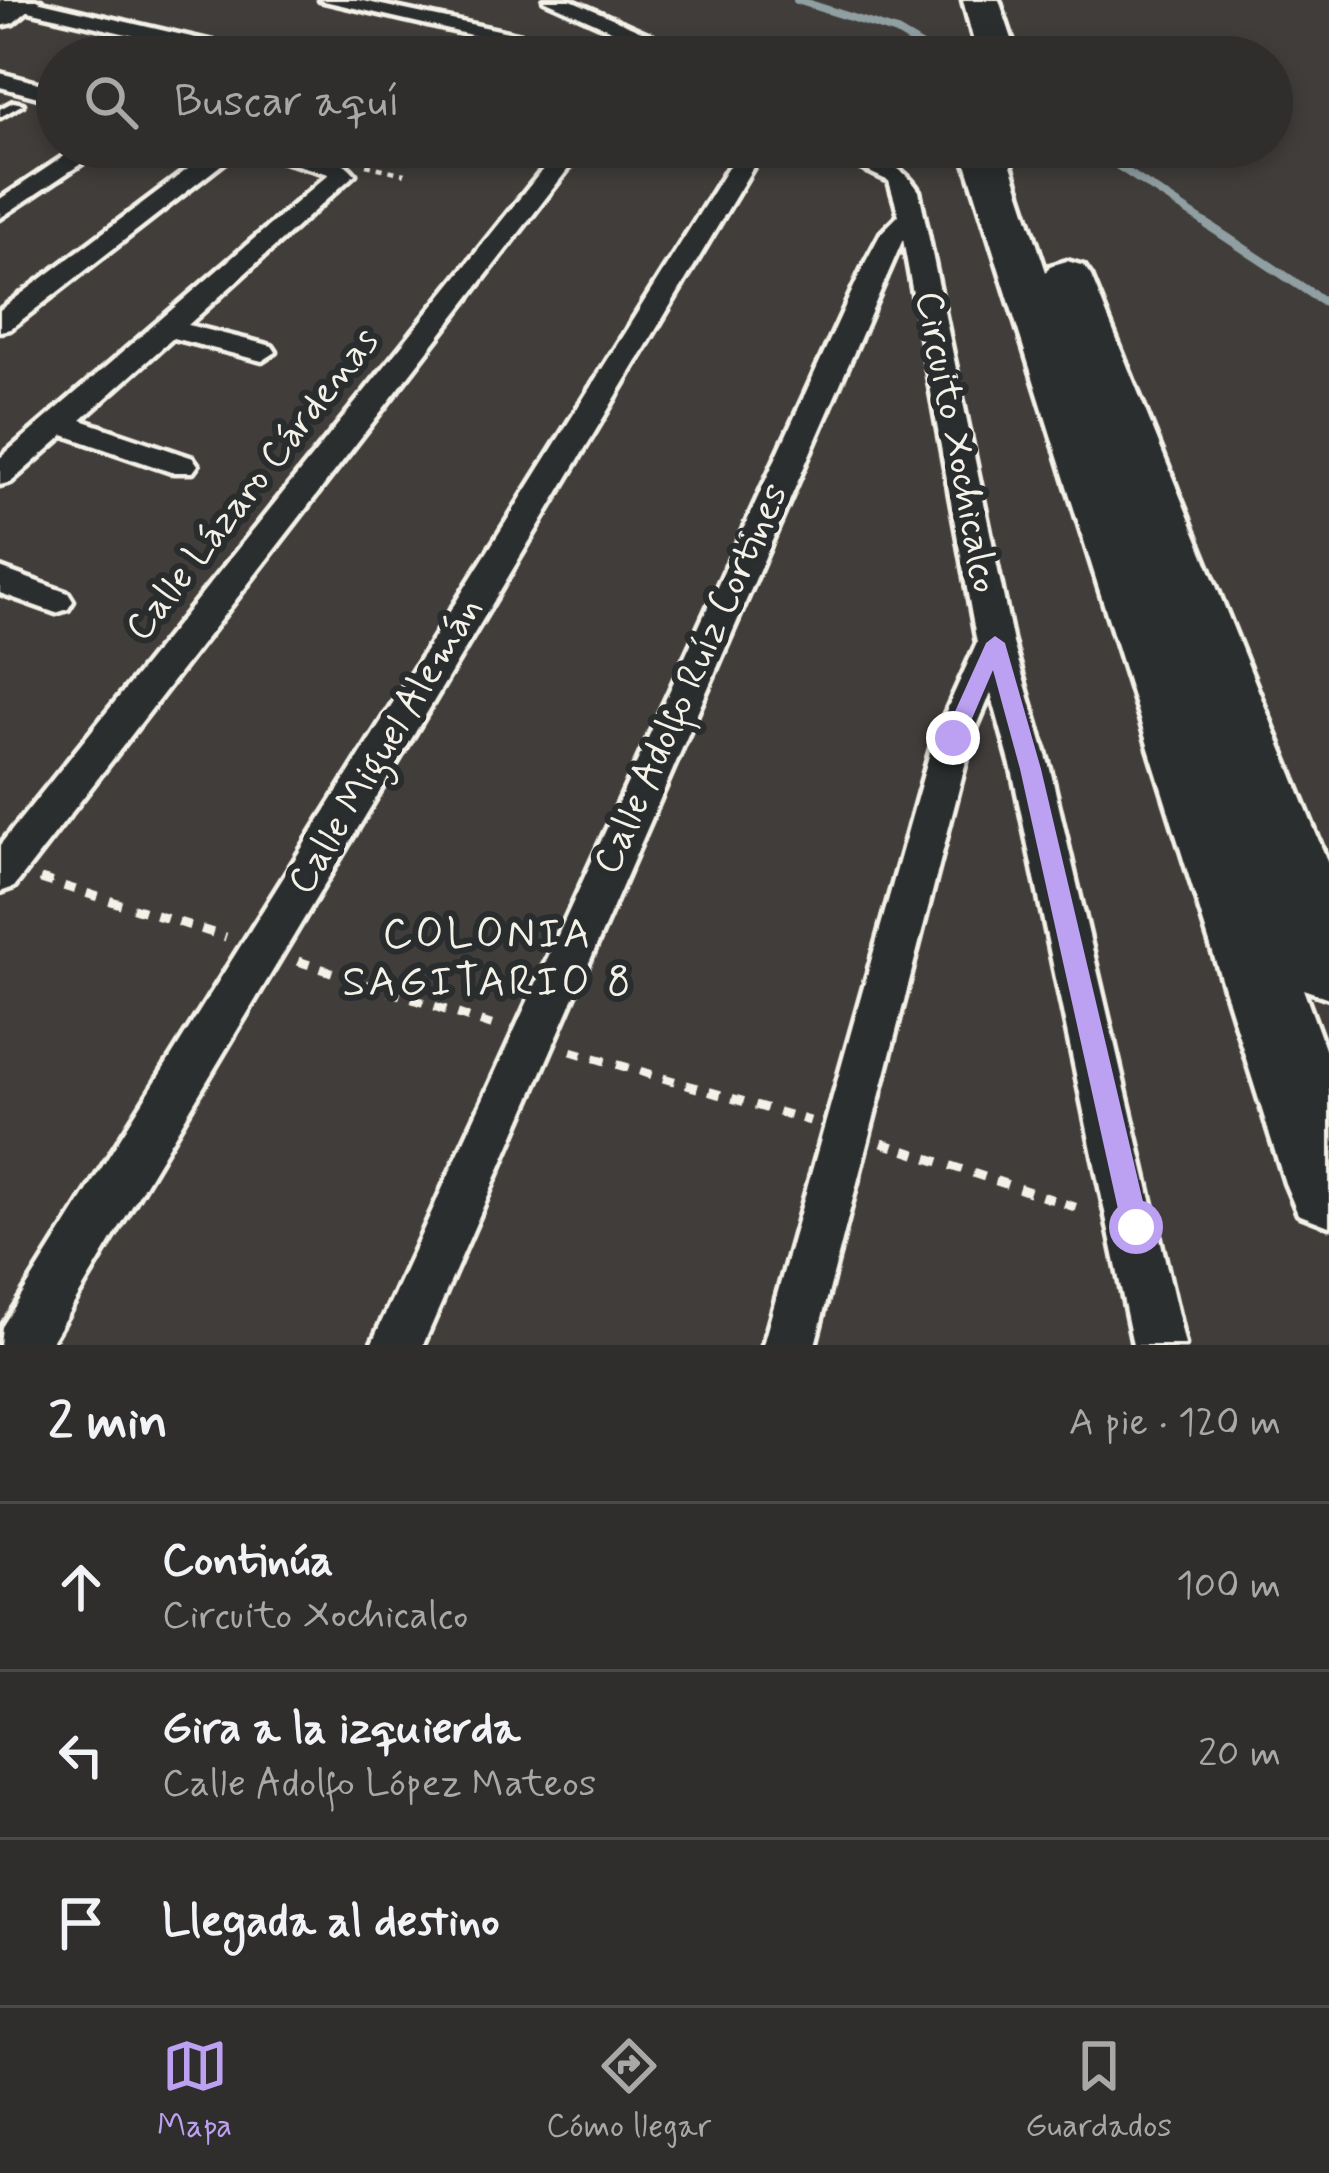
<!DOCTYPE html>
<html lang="es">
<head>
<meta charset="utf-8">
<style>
  :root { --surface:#302e2c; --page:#3c3a38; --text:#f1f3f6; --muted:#a8a8a9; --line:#4b4a48; --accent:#bca0f2 }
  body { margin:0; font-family:Mynerve,sans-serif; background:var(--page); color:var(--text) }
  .stop { position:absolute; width:36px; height:36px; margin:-27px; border:9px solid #bca0f2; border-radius:50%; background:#fff }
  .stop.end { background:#bca0f2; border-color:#fff; box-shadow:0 3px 12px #0008 }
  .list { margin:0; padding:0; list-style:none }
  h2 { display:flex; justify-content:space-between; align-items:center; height:156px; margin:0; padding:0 48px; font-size:51px }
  h2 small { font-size:39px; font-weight:400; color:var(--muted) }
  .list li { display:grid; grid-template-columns:78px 1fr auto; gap:36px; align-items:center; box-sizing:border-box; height:168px; padding:0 48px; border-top:3px solid var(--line) }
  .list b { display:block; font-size:45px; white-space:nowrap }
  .list p { margin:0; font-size:39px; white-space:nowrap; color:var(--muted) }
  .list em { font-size:39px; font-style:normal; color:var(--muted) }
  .icon { flex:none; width:66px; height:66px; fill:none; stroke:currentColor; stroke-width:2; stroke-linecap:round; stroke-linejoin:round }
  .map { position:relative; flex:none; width:1329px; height:1345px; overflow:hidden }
  .search { position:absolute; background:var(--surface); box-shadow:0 6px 18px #0003; left:36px; right:36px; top:36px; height:132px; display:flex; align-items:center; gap:30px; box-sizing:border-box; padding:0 42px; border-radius:66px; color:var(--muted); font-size:45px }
  .sheet { height:660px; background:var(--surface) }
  nav { display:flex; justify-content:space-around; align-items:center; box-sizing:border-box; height:168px; border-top:3px solid var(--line); background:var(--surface); font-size:33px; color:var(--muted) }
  nav a { display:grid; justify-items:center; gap:6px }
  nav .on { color:var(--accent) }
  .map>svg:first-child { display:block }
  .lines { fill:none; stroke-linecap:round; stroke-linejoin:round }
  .stream-far1 { stroke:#909fa2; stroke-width:8 }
  .stream { stroke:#909fa2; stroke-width:9 }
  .lane-casing { stroke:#f4f1e8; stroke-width:9 }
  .street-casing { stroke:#f4f1e8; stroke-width:9 }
  .highway-casing { stroke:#f4f1e8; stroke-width:9 }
  .path-far2 { stroke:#f4f1e8; stroke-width:4.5; stroke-dasharray:6 6; stroke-linecap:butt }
  .path-far1 { stroke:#f4f1e8; stroke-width:8; stroke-dasharray:9 9; stroke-linecap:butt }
  .path { stroke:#f4f1e8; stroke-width:9; stroke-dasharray:12 12; stroke-linecap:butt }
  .lane { fill:#2a2d2e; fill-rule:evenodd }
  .street { fill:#2a2d2e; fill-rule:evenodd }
  .highway { fill:#2a2d2e; fill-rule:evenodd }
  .route { fill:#bca0f2 }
  .labels { text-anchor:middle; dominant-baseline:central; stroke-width:12; stroke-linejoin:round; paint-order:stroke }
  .street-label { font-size:39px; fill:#f4f1e8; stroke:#2a2d2e }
  .neighbourhood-label { font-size:42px; letter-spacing:3px; fill:#f4f1e8; stroke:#2a2d2e }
</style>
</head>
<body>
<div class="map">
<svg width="1329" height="1345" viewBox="0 0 1329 1345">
  <rect width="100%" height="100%" fill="#403d3b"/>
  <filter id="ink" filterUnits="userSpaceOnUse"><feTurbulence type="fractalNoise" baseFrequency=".00833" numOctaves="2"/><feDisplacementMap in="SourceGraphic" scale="24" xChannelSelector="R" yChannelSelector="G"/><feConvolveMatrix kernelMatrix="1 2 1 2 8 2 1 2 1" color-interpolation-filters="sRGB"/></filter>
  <g filter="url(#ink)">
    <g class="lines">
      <!-- stream-far1 -->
      <path class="stream-far1" d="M797,0L897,32L939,57
        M1089,147L1213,228"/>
      <!-- stream -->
      <path class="stream" d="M1208,225L1329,305"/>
      <defs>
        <path id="lane" d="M13,102L23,104L0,117V109Z"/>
        <path id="street" d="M11,0H32L251,51L262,57H224L12,7Z
          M320,0H358L596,51L607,57H566Z
          M544,0H571L700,57H671Z
          M0,73L57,88V102L0,87Z
          M78,147H106L0,218V199Z
          M217,147H244L10,329L0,331V310Z
          M248,147C281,147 333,146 355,174L188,325L272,346L276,352L262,361L173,338L81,420L193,458L198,465L193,472H171L64,435L11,482L0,485V458L329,174L252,152Z
          M561,147H585L14,887L0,892V845Z
          M741,147H765L49,1345H0L2,1327Z
          M815,147C854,147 898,157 919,191L1013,643L1050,769L1185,1345H1133L1012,769L991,693L972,738L815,1345H763L934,738L977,643L903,239L423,1345H371L864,265L881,233L899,215L889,181Z
          M0,568L68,593L73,601L68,609L56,613L0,593Z"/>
        <path id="highway" d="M0,0H41L13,23L0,26Z
          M963,0H999L1018,57H978Z
          M961,147H1005L1046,272L1050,266L1067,261L1084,266L1091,276L1329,866V998L1303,989L1329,1060V1226L1298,1214L1285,1183Z"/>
      </defs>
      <!-- lane casing -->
      <use href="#lane" class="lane-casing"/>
      <!-- street casing -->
      <use href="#street" class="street-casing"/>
      <!-- highway casing -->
      <use href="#highway" class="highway-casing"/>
      <!-- path-far2 -->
      <path class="path-far2" d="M366,165L405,174"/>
      <!-- path-far1 -->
      <path class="path-far1" d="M40,879L50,882"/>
      <!-- path -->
      <path class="path" d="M41,879L226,937
        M298,961L500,1028
        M571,1051L810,1121
        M882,1143L1084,1210"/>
      <!-- lane -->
      <use href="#lane" class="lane"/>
      <!-- street -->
      <use href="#street" class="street"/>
      <!-- highway -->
      <use href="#highway" class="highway"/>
    </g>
  </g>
  <!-- route -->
  <path class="route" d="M995,636L1005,643L1041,769L1149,1227L1145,1236L1136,1240L1126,1236L1122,1227L1020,769L993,670L961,744H946L943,738L986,643Z"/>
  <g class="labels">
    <!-- street labels -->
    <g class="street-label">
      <text transform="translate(956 442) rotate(79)">Circuito Xochicalco</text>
      <text transform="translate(253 485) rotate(-52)">Calle Lázaro Cárdenas</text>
      <text transform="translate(692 679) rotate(-66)">Calle Adolfo Ruíz Cortines</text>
      <text transform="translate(386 746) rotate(-59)">Calle Miguel Alemán</text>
    </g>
    <!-- neighbourhood labels -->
    <g class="neighbourhood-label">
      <text x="488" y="935">COLONIA<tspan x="488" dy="48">SAGITARIO 8</tspan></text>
    </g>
  </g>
</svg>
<div class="stop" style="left:1136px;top:1227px"></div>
<div class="stop end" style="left:953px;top:738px"></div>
<div class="search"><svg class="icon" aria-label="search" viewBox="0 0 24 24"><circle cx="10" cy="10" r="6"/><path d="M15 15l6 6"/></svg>Buscar aquí</div>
</div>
<section class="sheet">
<h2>2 min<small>A pie · 120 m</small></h2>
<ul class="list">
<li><svg class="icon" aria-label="ahead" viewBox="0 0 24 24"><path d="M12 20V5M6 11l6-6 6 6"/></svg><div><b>Continúa</b><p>Circuito Xochicalco</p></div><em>100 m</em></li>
<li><svg class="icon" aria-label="left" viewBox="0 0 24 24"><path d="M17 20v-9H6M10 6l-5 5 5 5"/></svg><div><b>Gira a la izquierda</b><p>Calle Adolfo López Mateos</p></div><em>20 m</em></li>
<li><svg class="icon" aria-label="arrive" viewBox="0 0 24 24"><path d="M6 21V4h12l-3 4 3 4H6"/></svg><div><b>Llegada al destino</b></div></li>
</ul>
</section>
<nav>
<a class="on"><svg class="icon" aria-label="map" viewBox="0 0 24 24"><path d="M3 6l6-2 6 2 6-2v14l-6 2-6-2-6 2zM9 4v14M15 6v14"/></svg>Mapa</a>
<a><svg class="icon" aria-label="directions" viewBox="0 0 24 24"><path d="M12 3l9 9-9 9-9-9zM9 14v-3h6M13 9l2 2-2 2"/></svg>Cómo llegar</a>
<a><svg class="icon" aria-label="saved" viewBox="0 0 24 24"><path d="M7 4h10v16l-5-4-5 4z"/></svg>Guardados</a>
</nav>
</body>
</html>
